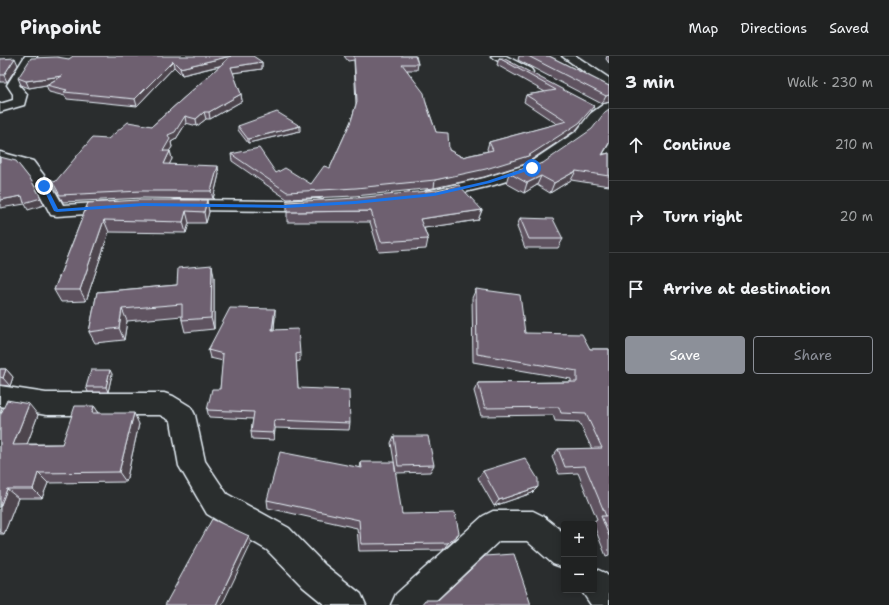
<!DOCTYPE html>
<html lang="en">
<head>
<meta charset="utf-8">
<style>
  :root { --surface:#202222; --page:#2d2f2f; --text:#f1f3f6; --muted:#a2a4a5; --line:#3d3f40; --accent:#8c9099 }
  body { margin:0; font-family:"Shantell Sans",sans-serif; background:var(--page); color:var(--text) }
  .controls { position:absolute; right:12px; bottom:12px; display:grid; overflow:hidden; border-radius:4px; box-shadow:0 2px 10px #0003 }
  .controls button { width:36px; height:36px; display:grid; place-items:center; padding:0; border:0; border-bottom:1px solid var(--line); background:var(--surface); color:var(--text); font:20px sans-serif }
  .stop { position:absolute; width:12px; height:12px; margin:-9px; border:3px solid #1a73e8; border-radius:50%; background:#fff }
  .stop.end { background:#1a73e8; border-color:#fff; box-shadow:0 1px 4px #0008 }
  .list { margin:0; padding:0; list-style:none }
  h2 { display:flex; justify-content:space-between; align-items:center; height:52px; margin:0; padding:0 16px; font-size:17px }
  h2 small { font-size:13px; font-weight:400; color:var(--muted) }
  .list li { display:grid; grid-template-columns:26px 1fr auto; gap:12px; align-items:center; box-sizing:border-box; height:72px; padding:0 16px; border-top:1px solid var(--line) }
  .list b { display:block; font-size:15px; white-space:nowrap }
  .list em { font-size:13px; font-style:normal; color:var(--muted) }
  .actions { display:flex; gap:8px; padding:12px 16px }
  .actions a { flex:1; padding:9px 0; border:1px solid var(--accent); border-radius:4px; text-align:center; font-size:14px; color:var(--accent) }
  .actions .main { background:var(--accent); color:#fff }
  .icon { flex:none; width:22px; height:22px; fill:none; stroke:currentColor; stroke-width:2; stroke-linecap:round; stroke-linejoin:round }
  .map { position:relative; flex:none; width:609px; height:549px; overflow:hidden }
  header { display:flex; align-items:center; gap:24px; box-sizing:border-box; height:56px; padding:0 20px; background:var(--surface); border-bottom:1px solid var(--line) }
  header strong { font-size:19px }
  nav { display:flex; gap:22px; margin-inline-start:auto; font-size:14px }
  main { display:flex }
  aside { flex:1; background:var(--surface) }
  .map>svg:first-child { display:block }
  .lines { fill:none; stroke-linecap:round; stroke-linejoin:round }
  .street-casing { stroke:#e8f1f8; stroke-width:3 }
  .secondary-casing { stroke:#e8f1f8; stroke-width:3 }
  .street { fill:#2a2d2e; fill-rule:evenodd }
  .secondary { fill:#2a2d2e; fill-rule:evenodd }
  .wall { fill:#5f5360; stroke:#e8f1f8 }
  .shaded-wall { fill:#4d444e; stroke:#e8f1f8 }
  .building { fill:#6e6170; stroke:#e8f1f8 }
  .route { fill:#1a73e8 }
</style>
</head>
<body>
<header>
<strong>Pinpoint</strong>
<nav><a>Map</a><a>Directions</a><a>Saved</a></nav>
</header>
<main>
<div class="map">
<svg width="609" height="549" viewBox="0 0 609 549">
  <rect width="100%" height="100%" fill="#2a2d2e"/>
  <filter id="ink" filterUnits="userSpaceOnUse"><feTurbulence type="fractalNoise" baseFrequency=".025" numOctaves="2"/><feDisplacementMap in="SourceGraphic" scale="8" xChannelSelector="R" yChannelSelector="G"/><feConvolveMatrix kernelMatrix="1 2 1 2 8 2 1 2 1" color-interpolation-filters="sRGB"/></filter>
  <g filter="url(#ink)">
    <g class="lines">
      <defs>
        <path id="street" d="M25,0H37L19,29L27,38L24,49L0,56V48L13,44V38L7,29Z
          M491,0H506L531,13L533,16L531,19H523L493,2Z
          M609,47V57L600,64L587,81L538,115L494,129L432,144L426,143L424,139L426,135L484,122L526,109L577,75L590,58L604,48Z
          M0,96L33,105L52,130L63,149L116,146L122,147L125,151L122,155L116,156L57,160L51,159L36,131L21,111L0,106Z
          M316,143L322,144L325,148L322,152L286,155L178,154L172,153L169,149L172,145L178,144L286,145Z
          M0,330L46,337H164L173,340L191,351L195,359L205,405L227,438L289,472L325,509L361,538L366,549H325L303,531L267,494L207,458L179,410L171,365L160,359H46L0,350Z
          M493,455H533L543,460L564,477V512L553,508L527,485H499L431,549H391L396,538L483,460Z
          M594,512L605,517L609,521V549H591L581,534H594Z"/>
        <path id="secondary" d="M562,0H576L609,22V32L605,31Z"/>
      </defs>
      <!-- street casing -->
      <use href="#street" class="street-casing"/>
      <!-- secondary casing -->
      <use href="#secondary" class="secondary-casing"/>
      <!-- street -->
      <use href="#street" class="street"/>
      <!-- secondary -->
      <use href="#secondary" class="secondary"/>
    </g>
    <!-- wall -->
    <path class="wall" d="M344,0H416L418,8L417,14H407L426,47L436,76L449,94L462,101L488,95L487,93L489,86L557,68L524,46L526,39L545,36L497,9L499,2L594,50L591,56L576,74L525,108L484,121L434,132L355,140L287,143L232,105L231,98L276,117L311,128L330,112L351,65L356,48L354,4L348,5Z
      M519,0H549L609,30V46L602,48L518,4Z
      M607,0H609V7L606,3Z
      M0,3L18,9L7,26H0Z
      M69,3L262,6V13L233,17L241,38L242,45L210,63H206L197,70L186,67L176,83L171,86L172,91L169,95H170L172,103L169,108L219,118L213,143L143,142L63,146L54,131L51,123L55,126L108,83L152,70L220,10L182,19L174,11L137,50L67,43L65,40L49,36L46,29L29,32L21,29L18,22Z
      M238,70L300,75L248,87L238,74Z
      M609,97V130L571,124L550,137L537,129L524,137L506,127L509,117Z
      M88,147L209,156L206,167H189L186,177L109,176L86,245L61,246L54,234Z
      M482,154L478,164L424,172L428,183L426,193L379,196L370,166H287V156Z
      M520,162L563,183L558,192H525L517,171Z
      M214,221V273L185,276L182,264V260L127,265L124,284L95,287L89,276L97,236L177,229Z
      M476,233L525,277L590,293H609V499L606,500L594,470V468H593V466L597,463L578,417L559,418L552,401L558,393H592L579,366L555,365L553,359L481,360L474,335L478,327L571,326V323L473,306L472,242Z
      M275,261L274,274L300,297V305L296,306L298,332L350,367L349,374L275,372L274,384L252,383L251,376L253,363L209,361L207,354L220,333L223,305L210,302L208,294Z
      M0,313H6L13,321L10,330L0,329Z
      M112,318L108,336H88L86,331Z
      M94,350L99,357L139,368L126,426L48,427L42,442H18L4,478H0V360L38,359L27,388H62Z
      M394,380L434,409L430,416L396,417L391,387Z
      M361,406L402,458L459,477L454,484L443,494L359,495L357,472L268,452L267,444L360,412Z
      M483,415L538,431L532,437L494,450L478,422Z"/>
    <!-- shaded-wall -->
    <path class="shaded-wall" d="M231,0V7L182,19L180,12Z
      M15,2L18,9L7,26L4,19Z
      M173,5L174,11L137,50L135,43Z
      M262,6V13L232,17L231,11Z
      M62,20L46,29L29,32L26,25Z
      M241,38L242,45L210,63L209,56Z
      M609,39V46L602,48L606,40Z
      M594,50L591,56L576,74L525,108L484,121L434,132L435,124L528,100Z
      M204,56L206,63L197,70L196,63Z
      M185,60L186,67L176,83L171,86L172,91L164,103L163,95L168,79Z
      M300,70V75L248,87V83Z
      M609,87V88L597,108L602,99Z
      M170,95L172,103L166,115L164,108Z
      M218,110L219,118L213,143L211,135Z
      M576,115L571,124L550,137L554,127Z
      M541,120L537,129L524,137L527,127Z
      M22,140L41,142L44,149L28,154L25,148L0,152V144Z
      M207,144L209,156L206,167L204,156Z
      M482,154L478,164L418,173L420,163Z
      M186,155L189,167L186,177L183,166Z
      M104,164L109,176L86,245L80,234Z
      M212,209L214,221V273L211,262Z
      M122,253L127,265L124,284L119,272Z
      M275,253V261L273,283L272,274Z
      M6,313L13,321L10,330L3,322Z
      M110,314L112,318L108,336L106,331Z
      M29,348L38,359L23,399L13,389Z
      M0,349L2,352L0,358Z
      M94,350L101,360L92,357Z
      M134,357L139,368L126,426L119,416Z
      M274,364L275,372L274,384L273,377Z
      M38,417L48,427L42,442L33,433Z
      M538,431L532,437L494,450L499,444Z
      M7,433L18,442L4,478L0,475V451Z
      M459,477L454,484L443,494L448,487Z
      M249,480L251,488L222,549H216Z"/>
    <!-- building -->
    <path class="building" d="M73,0H253L262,6L231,11L241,38L209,56H204L196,63L185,60L175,76L168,79L170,83L163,95H170L164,108L218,110L211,135H141L60,139L51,123L55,126L92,82L108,83L128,66L152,70L231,0L180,12L173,5L135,43L64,36L67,34L46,29L62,20L26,25L18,22L31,2L57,1L69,3Z
      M354,0H415L418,8H402L424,37L426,47L436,76L448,77L449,94L462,101L493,94L489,86L567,65L526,39L556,34L499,2H503L594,50L579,67L528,100L486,113L435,124L356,132L287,136L231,98L259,92L276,117L285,112L311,128L324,110L330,112L351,65L357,45Z
      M528,0H549L609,30V39L606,40Z
      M15,2L4,19H0V3Z
      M609,53V87L602,99L609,97V120L576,115L554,127L541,120L527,127L509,117L543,107L592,73L605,56Z
      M277,56L300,70L248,83L238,70Z
      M0,101L16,105L31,124L41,142L24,147L22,140L0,144Z
      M459,129L482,154L420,163L428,183L381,186L371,155L287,156V146L356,142L437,134Z
      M139,144H207L204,156L186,155L183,166L104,164L80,234H54L88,147Z
      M520,162L553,163L563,183H529Z
      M212,209L211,262L182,264V248L122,253L119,272L89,276L97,236L177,229L178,212Z
      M476,233L520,239L525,277L582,278L590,293H609V480L601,460H606L585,410L565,411L558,393L602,392L586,358L561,357L559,351L485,352L478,327L577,326V315L477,298Z
      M230,252L275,253L272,274L298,273L300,297L296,298L298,332L349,334L350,367L274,364L273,377L251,376L254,356L207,354L212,333H220L223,298L208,294Z
      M0,313H6L3,322L0,321Z
      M91,314H110L106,331H86Z
      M7,344L29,348L13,389L62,388L75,350H94L92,357H134L119,416L38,417L33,433H7L0,451V360Z
      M394,380H428L434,409L398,410Z
      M280,396L362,412L361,406H394L402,458L455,457L459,477L448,487L361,488L359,464L267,444Z
      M525,402L538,423V431L499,444L483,415Z
      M212,463L249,480L216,549H165Z
      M514,498L531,549H421L425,544H438L485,500Z"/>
  </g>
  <!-- route -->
  <path class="route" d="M532,110L533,113L490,127L434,140L355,148L286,152L143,150L57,156L54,155L42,130L46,129L58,153L143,147L286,149L355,145L434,137L487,125Z"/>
</svg>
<div class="controls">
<button>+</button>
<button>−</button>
</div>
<div class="stop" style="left:532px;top:112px"></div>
<div class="stop end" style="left:44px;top:130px"></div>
</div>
<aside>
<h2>3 min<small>Walk · 230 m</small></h2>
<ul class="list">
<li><svg class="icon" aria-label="ahead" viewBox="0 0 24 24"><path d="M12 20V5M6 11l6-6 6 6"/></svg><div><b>Continue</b></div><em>210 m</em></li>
<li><svg class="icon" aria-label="right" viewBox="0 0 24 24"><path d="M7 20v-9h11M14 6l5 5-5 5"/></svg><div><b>Turn right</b></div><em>20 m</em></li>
<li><svg class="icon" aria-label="arrive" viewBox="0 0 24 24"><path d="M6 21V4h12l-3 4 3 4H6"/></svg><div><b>Arrive at destination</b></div></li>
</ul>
<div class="actions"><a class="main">Save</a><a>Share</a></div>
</aside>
</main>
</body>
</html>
